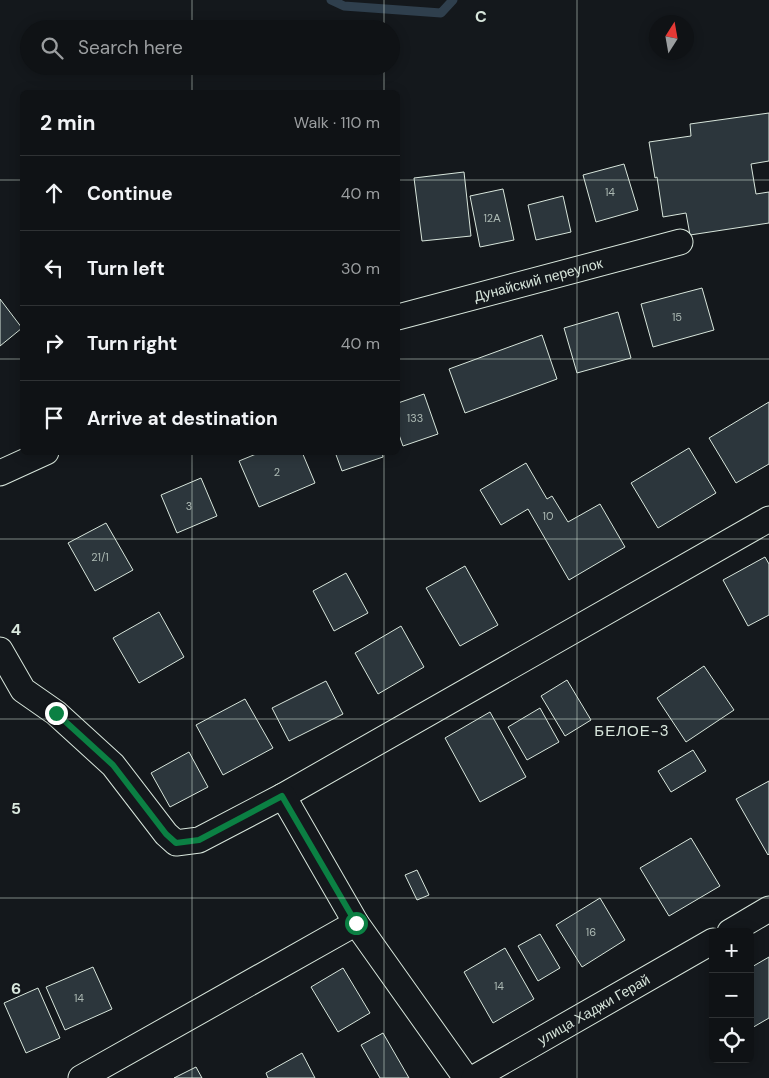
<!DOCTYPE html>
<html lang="en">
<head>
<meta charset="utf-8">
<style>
  :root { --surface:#0f1215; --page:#1d2022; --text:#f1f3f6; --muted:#9b9ea0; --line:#2f3234 }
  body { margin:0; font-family:"DM Sans",sans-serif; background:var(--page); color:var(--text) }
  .controls { position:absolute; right:15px; bottom:15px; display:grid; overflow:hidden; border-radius:8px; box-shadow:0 2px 12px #0003 }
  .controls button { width:45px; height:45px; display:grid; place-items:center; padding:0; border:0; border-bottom:1px solid var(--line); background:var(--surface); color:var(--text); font:25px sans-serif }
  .compass { position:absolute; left:649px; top:15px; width:45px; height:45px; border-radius:50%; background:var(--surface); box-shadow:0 2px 12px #0003; rotate:11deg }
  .stop { position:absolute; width:15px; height:15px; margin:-11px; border:4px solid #0b8043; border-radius:50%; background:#fff }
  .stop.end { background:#0b8043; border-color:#fff; box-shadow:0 1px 5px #0008 }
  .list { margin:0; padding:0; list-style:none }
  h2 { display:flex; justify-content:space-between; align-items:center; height:65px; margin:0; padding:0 20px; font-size:21px }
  h2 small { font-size:16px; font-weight:400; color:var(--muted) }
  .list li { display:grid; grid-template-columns:32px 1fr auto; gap:15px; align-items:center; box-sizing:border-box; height:75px; padding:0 20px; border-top:1px solid var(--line) }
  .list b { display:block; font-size:19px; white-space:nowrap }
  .list em { font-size:16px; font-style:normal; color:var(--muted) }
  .icon { flex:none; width:28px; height:28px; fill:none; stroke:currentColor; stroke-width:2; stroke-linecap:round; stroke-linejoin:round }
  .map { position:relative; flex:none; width:769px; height:1078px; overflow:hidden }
  .search { position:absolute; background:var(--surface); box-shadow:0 2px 12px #0003; left:20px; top:20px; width:380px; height:55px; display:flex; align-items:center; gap:12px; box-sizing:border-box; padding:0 18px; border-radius:28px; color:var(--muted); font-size:19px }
  .panel { position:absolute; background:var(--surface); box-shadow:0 2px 12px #0003; left:20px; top:90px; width:380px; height:365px; border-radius:8px }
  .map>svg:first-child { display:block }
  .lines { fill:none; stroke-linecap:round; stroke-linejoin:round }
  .stream { stroke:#2f3f4d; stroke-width:9 }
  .building { fill:#2c363c; stroke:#d8e6dc }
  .street-casing { stroke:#d8e6dc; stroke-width:27 }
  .street { stroke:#14181c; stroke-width:25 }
  .route { stroke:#0b8043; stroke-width:6 }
  .grid { fill:none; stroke:#d8e6dc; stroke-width:1; stroke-opacity:0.55 }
  .labels { text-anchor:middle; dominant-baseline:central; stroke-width:4; stroke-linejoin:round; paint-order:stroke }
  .number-label { font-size:11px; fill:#adbab4 }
  .street-label { font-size:14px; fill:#d8e6dc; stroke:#14181c }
  .neighbourhood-label { font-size:15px; letter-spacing:1px; fill:#d8e6dc; stroke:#14181c }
  .grid-label { font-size:16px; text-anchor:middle; font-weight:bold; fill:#d8e6dc; stroke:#14181c; stroke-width:4; stroke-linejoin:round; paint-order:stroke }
</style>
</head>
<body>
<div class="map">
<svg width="769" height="1078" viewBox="0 0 769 1078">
  <rect width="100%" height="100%" fill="#14181c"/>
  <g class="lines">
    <!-- stream -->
    <path class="stream" d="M331,0L344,6L441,13L453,0"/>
  </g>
  <!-- building -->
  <path class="building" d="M769,113V161L751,164L756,194L769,192V223L690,235L686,213L663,217L657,177L655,178L649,142L691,136L690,124Z
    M624,164L638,210L596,222L583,175Z
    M464,172L471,236L422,241L414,178Z
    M503,189L514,240L480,247L470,196Z
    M563,196L571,232L536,240L528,205Z
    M702,288L714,330L653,347L641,304Z
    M0,299L22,328L0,346Z
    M618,312L631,358L577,373L564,328Z
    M542,335L557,379L465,413L449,369Z
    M424,394L438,434L403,446L398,432V403Z
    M769,402V464L736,483L709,438Z
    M689,448L716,493L658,528L631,483Z
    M261,452H302L315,483L259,507L239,461Z
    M335,452H382L383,457L342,471Z
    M526,463L547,499L552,496L568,522L600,504L625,547L569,580L528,509L501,525L480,490Z
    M201,478L217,516L177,533L161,495Z
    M106,523L133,570L95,591L68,543Z
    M765,557L769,564V615L748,626L723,580Z
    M465,566L498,625L460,646L426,588Z
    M346,573L368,613L334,631L313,591Z
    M159,612L184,657L139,683L113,638Z
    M401,626L424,667L378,694L355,653Z
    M704,666L734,710L686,742L657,698Z
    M567,680L591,720L565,736L541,696Z
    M326,681L343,714L289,741L272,708Z
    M245,699L273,748L223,775L196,725Z
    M540,708L559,742L527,760L508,727Z
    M490,712L526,777L480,802L445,738Z
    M693,750L706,771L671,792L658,771Z
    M189,752L208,787L170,807L151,773Z
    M769,781V854L768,855L736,799Z
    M691,838L720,886L669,916L640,868Z
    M417,870L429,895L417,900L405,875Z
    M600,898L625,940L582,967L556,925Z
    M540,934L560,968L538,981L518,946Z
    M505,948L534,999L493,1023L464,972Z
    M769,957V1018L750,1029V968Z
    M93,967L112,1009L65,1030L46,987Z
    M343,968L370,1013L338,1032L311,987Z
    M38,988L60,1038L26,1053L4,1003Z
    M383,1033L409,1078H380L361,1045Z
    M302,1053L315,1078H268L266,1073Z
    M196,1067L202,1078H174Z"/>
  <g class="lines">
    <defs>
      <g id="street">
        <path id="s1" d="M398,317L680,242"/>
        <path d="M0,473L46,452"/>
        <path d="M0,650L23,690L56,713L113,765L166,834L176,843L199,840L283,796L769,519"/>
        <path d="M283,796L356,923L466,1078"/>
        <path d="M730,932L769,909"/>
        <path d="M81,1078L356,923"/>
        <path id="s2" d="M474,1078L713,941"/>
      </g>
    </defs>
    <!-- street casing -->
    <use href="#street" class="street-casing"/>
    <!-- street -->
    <use href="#street" class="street"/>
  </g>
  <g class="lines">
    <!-- route -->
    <path class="route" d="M56,713L113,765L166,834L176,843L199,840L282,796L356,923"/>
  </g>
  <!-- grid -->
  <path class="grid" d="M192,0V29M384,0V29M577,0V1078M192,66V92M384,66V92M0,180H22M398,180H769M0,359H22M398,359H769M192,452V1078M384,452V1078M0,539H769M0,719H769M0,898H769"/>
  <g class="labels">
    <!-- number labels -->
    <g class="number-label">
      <text x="610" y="192">14</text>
      <text x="492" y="218">12А</text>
      <text x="677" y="317">15</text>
      <text x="415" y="418">133</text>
      <text x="277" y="472">2</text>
      <text x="189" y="506">3</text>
      <text x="548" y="516">10</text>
      <text x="100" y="557">21/1</text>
      <text x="591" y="932">16</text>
      <text x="499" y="986">14</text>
      <text x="79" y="998">14</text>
    </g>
    <!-- street labels -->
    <g class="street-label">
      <text stroke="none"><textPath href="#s1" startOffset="145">Дунайский переулок</textPath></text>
      <text stroke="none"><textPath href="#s2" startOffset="138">улица Хаджи Герай</textPath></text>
    </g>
    <!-- neighbourhood labels -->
    <g class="neighbourhood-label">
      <text x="632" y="731">БЕЛОЕ-3</text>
    </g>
  </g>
  <g class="grid-label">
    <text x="481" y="22">C</text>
    <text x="16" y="635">4</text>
    <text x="16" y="814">5</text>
    <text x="16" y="994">6</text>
  </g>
</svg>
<div class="controls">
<button>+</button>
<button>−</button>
<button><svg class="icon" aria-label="locate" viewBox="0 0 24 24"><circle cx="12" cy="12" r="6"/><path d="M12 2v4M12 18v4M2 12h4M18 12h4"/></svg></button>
</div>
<svg class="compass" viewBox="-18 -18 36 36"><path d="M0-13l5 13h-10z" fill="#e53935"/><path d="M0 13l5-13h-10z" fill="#9b9ea0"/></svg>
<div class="stop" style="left:356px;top:923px"></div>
<div class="stop end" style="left:56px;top:713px"></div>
<div class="search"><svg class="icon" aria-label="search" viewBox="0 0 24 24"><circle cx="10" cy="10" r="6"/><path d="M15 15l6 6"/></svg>Search here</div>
<section class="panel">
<h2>2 min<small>Walk · 110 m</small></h2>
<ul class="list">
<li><svg class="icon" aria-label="ahead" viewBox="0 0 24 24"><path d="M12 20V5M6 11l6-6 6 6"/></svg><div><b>Continue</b></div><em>40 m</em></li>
<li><svg class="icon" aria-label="left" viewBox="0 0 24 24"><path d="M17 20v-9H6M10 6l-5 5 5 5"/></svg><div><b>Turn left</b></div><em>30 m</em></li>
<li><svg class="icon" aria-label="right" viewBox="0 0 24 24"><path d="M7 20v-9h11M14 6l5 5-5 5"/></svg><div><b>Turn right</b></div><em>40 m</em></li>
<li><svg class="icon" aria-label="arrive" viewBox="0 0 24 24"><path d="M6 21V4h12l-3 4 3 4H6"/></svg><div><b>Arrive at destination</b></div></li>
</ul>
</section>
</div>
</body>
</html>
